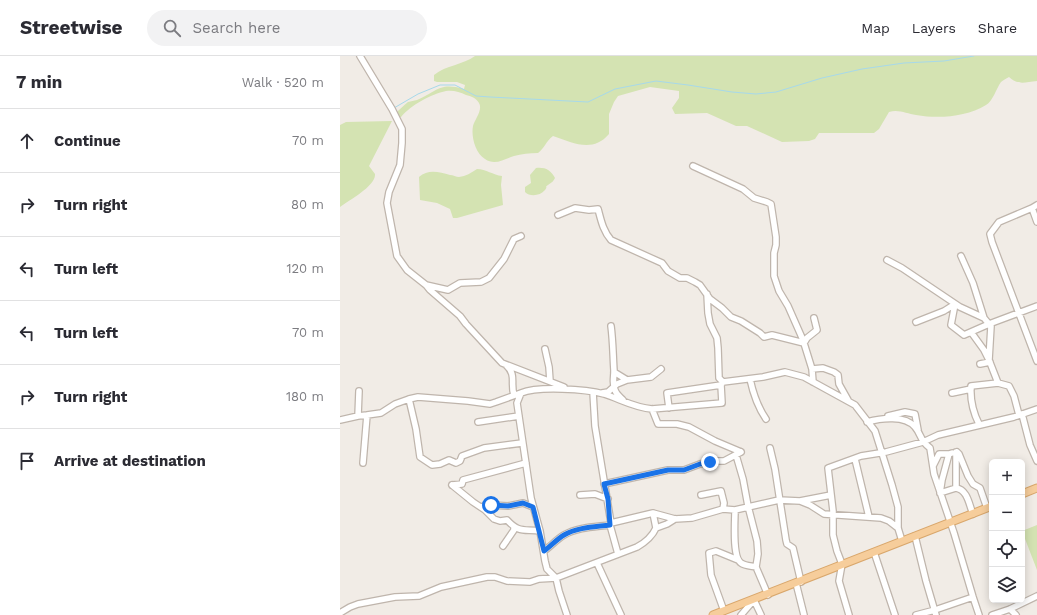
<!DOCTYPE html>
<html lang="en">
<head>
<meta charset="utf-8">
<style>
  :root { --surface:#fff; --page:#f2f2f3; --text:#2b2b33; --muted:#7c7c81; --line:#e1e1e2 }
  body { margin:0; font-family:"Work Sans",sans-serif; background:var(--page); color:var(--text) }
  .controls { position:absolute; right:12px; bottom:12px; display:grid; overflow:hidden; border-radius:6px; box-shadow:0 2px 10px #0003 }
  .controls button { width:36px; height:36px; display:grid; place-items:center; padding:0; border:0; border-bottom:1px solid var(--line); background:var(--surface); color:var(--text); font:20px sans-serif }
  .stop { position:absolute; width:12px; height:12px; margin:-9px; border:3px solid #1a73e8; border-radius:50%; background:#fff }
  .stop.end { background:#1a73e8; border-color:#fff; box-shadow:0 1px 4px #0008 }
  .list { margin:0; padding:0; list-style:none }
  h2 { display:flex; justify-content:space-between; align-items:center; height:52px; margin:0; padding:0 16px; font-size:17px }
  h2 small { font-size:13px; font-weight:400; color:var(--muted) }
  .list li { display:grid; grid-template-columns:26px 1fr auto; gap:12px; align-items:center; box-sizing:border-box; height:64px; padding:0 16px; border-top:1px solid var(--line) }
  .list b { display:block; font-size:15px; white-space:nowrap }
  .list em { font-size:13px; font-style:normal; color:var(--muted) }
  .icon { flex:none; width:22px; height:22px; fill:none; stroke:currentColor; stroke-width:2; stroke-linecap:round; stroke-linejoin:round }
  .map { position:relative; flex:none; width:697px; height:559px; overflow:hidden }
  header { display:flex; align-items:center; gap:24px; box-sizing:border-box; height:56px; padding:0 20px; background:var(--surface); border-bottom:1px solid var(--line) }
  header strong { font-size:19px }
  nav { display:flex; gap:22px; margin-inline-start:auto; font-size:14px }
  .search { width:280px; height:36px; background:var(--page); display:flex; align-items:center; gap:10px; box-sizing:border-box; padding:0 14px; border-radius:22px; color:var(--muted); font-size:15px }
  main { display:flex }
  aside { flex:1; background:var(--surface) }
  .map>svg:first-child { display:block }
  .green { fill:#d4e3b2 }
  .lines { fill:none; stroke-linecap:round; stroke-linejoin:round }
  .stream { stroke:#a7d9ea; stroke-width:1 }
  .minor-casing { stroke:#bfb5ac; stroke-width:8 }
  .major-casing { stroke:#d9a76c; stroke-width:9 }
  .minor { stroke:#fff; stroke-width:5.5 }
  .major { stroke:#f6cd9b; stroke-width:7 }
  .route { stroke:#1a73e8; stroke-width:5 }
</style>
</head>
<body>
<header>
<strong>Streetwise</strong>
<div class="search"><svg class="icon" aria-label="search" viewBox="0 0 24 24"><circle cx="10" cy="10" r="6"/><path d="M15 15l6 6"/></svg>Search here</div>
<nav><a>Map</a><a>Layers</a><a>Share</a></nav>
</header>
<main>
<aside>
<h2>7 min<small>Walk · 520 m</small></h2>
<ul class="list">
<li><svg class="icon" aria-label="ahead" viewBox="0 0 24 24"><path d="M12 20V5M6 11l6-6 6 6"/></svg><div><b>Continue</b></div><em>70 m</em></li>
<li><svg class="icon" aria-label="right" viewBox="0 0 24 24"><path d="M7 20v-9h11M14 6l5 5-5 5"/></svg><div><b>Turn right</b></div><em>80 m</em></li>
<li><svg class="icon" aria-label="left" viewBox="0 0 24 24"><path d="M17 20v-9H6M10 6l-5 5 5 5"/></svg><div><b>Turn left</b></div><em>120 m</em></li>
<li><svg class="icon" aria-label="left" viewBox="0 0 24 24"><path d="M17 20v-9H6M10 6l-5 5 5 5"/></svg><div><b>Turn left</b></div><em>70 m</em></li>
<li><svg class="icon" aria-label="right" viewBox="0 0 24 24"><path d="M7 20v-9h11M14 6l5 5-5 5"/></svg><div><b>Turn right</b></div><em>180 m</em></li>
<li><svg class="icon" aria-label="arrive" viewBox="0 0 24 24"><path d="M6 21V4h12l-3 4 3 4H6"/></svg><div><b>Arrive at destination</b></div></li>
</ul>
</aside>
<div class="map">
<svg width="697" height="559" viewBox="0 0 697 559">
  <rect width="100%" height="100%" fill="#f1ece6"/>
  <!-- green -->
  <path class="green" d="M135,0H697V25C685,26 679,30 669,21C666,23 663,24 661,26C656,33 653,45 646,49C626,61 599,63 576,59C567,58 559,53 549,56L539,73L534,77H479L475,83L469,85L442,86L407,70H396L367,57L335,58L332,52L339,42V35L310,31L278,40L274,46L269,58V78C253,97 233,87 213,80C206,85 204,93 198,97C190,97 181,98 174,100C164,103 155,110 145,103C135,97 131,80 133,70C135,63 143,54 139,47C136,42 131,40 126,39C120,36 113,34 106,35C91,38 71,49 61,61H58L56,57C60,53 64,49 68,46C71,45 74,45 77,44C98,35 99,26 124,33L125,29L117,26H97L94,25V19C106,9 123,9 135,0Z
    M52,65L29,110L35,118C36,130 9,144 0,151V69L6,66Z
    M196,112C205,111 211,114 215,122C213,126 212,126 208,129C203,133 209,129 205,134C200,140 190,141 185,136V131L191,127L190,119Z
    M137,113C146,113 153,119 162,120L161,129L163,149L117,162H113L110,153L97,147L80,144L79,121C88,113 99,116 110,119C113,119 116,121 119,121C126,120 131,117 137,113Z
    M697,469V514L682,475Z"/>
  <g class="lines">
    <!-- stream -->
    <path class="stream" d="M54,52L78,38L100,29H115L136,40L150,41L248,46L275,33L316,25L348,29L392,36L416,38L436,36L482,22L522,13L564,7L604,5L634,0"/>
    <defs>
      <path id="minor" d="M20,0L52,53L62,73V87L60,109L49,136L47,147L57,200L67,214L86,229L90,234L120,260L126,268L162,307L224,331
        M353,110L403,133L414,142L427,146L431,148L436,181V189L434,197V220L439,235L448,250L463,284L472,313L473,326
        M697,149L692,152L697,166
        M692,152L659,166L650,178L652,186L697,305
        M218,159L235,152L249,154L258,153C261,164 263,175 271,184L322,207L328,215L340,222H347L355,226L360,229L370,243L382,252L391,261L401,265L420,277L424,281L432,279L464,287L467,282L477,274L474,262
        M621,200L633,227L644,262
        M547,204L562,212L620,251L644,262L649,268L697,250
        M86,229L108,234L120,227L141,226L149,222L164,203L174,183L181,180
        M367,238L368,257L370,268L377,282L378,292L379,322L383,326
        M615,248L611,269L624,279L649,268L651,270L649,304L658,327L669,330L674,340L679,359
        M576,266L604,255L615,248
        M271,270C273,285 273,300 274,315C274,322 272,328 275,334C276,338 280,341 283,344
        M631,276L644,294L648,302
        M205,293L209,311L210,325
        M640,308L650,306
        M166,309C177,319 170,327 174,339
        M472,313L483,312L494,316L498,319L499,328L508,344
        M274,316L287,324L311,321L321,313
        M410,323C413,337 417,350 426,363
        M253,336L255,370L271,467L270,469L278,498
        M262,337L268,336L277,328L287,324
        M612,337L631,333
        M69,343L76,373L80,401L92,409L100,408L109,404L116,407L120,405L122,400L144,392L182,387
        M329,352L327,337L381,329
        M312,353L318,368H337L349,371L375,385L401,396
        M682,358L690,389L697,405
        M18,360L19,335
        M548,360L565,356L575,358L578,374
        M0,364L18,360L27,359
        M138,366L179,360
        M527,366C541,362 565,359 575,371C582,379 579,384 590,392L594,418L614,477L633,541L639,559
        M639,368C633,356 630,344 631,330L658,327
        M430,392L435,413L446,484L447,488L453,492L461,526
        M617,396L619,398L628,420L633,428L640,432L647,452
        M609,398L602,424L600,437L616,432V396
        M396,399L403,423L408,450L417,485L418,498L416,511
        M515,403L529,461
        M23,407L27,359L41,357L55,348L69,343L78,341L128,345L150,348L156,346L181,337
        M593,410L599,398H609L612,397
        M264,428L328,414H344L360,408L373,405H384L401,396
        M112,429L133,446L145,454L154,463L160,465L167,464C179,477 183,473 200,475
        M112,429L122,428L123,424L186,407
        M616,432C628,434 629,449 633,458
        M240,439L255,438L268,443
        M361,439L381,435L384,447L383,453
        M460,445L491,439
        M141,451L151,449L168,450L183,447L193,451
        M395,454C395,464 392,501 401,507C405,510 412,510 416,511L428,539
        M313,457L316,472
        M271,467L313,457L335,463L352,462L383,453L395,454L439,444L460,445L470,449L484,458L541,462L549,465L558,472
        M575,480L586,525L596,559
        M163,490L174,474V472
        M204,495C211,490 217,483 224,479C238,471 255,471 270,469
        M534,496L555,559
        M257,507L281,559
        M456,527L464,559
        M670,553L676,559
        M384,555L371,519L369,497L376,495L398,504
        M0,557L10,551L18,548L55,541L79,540L101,531L147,521H155L167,525L190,526L199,523L216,522L297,491C306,486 312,481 316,472L327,468L335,463
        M227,559L219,535L216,522L207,513L205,505L200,475L191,442L177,347L181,337C198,330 246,333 264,338C280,343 295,352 312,353L382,347L381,329L383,326L423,321L445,316L464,321L515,349L535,375L552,429L558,451V472L562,485
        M401,559L414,544L421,559
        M509,559L499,525L502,508L497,495L493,479V455L488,412L521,400L546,396L583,386L598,379L674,361L697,353
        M576,559L595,554L633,541
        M652,559L670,553L697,540"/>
      <path id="major" d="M682,438L697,432
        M373,559L652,450"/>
    </defs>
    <!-- minor casing -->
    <use href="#minor" class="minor-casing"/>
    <!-- major casing -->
    <use href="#major" class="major-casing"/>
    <!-- minor -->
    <use href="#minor" class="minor"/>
    <!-- major -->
    <use href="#major" class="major"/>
  </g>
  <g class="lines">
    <!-- route -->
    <path class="route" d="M151,449L168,450L183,447L193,451L204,495C211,490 217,483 224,479C238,471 255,471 270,469L268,443L264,428L328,414H344L360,408L370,406"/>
  </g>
</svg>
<div class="controls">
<button>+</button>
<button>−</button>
<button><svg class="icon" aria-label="locate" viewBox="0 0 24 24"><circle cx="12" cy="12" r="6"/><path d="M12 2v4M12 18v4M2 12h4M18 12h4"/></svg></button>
<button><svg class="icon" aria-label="layers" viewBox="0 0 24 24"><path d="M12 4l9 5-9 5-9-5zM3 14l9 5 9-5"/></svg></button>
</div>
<div class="stop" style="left:151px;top:449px"></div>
<div class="stop end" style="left:370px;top:406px"></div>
</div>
</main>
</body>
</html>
